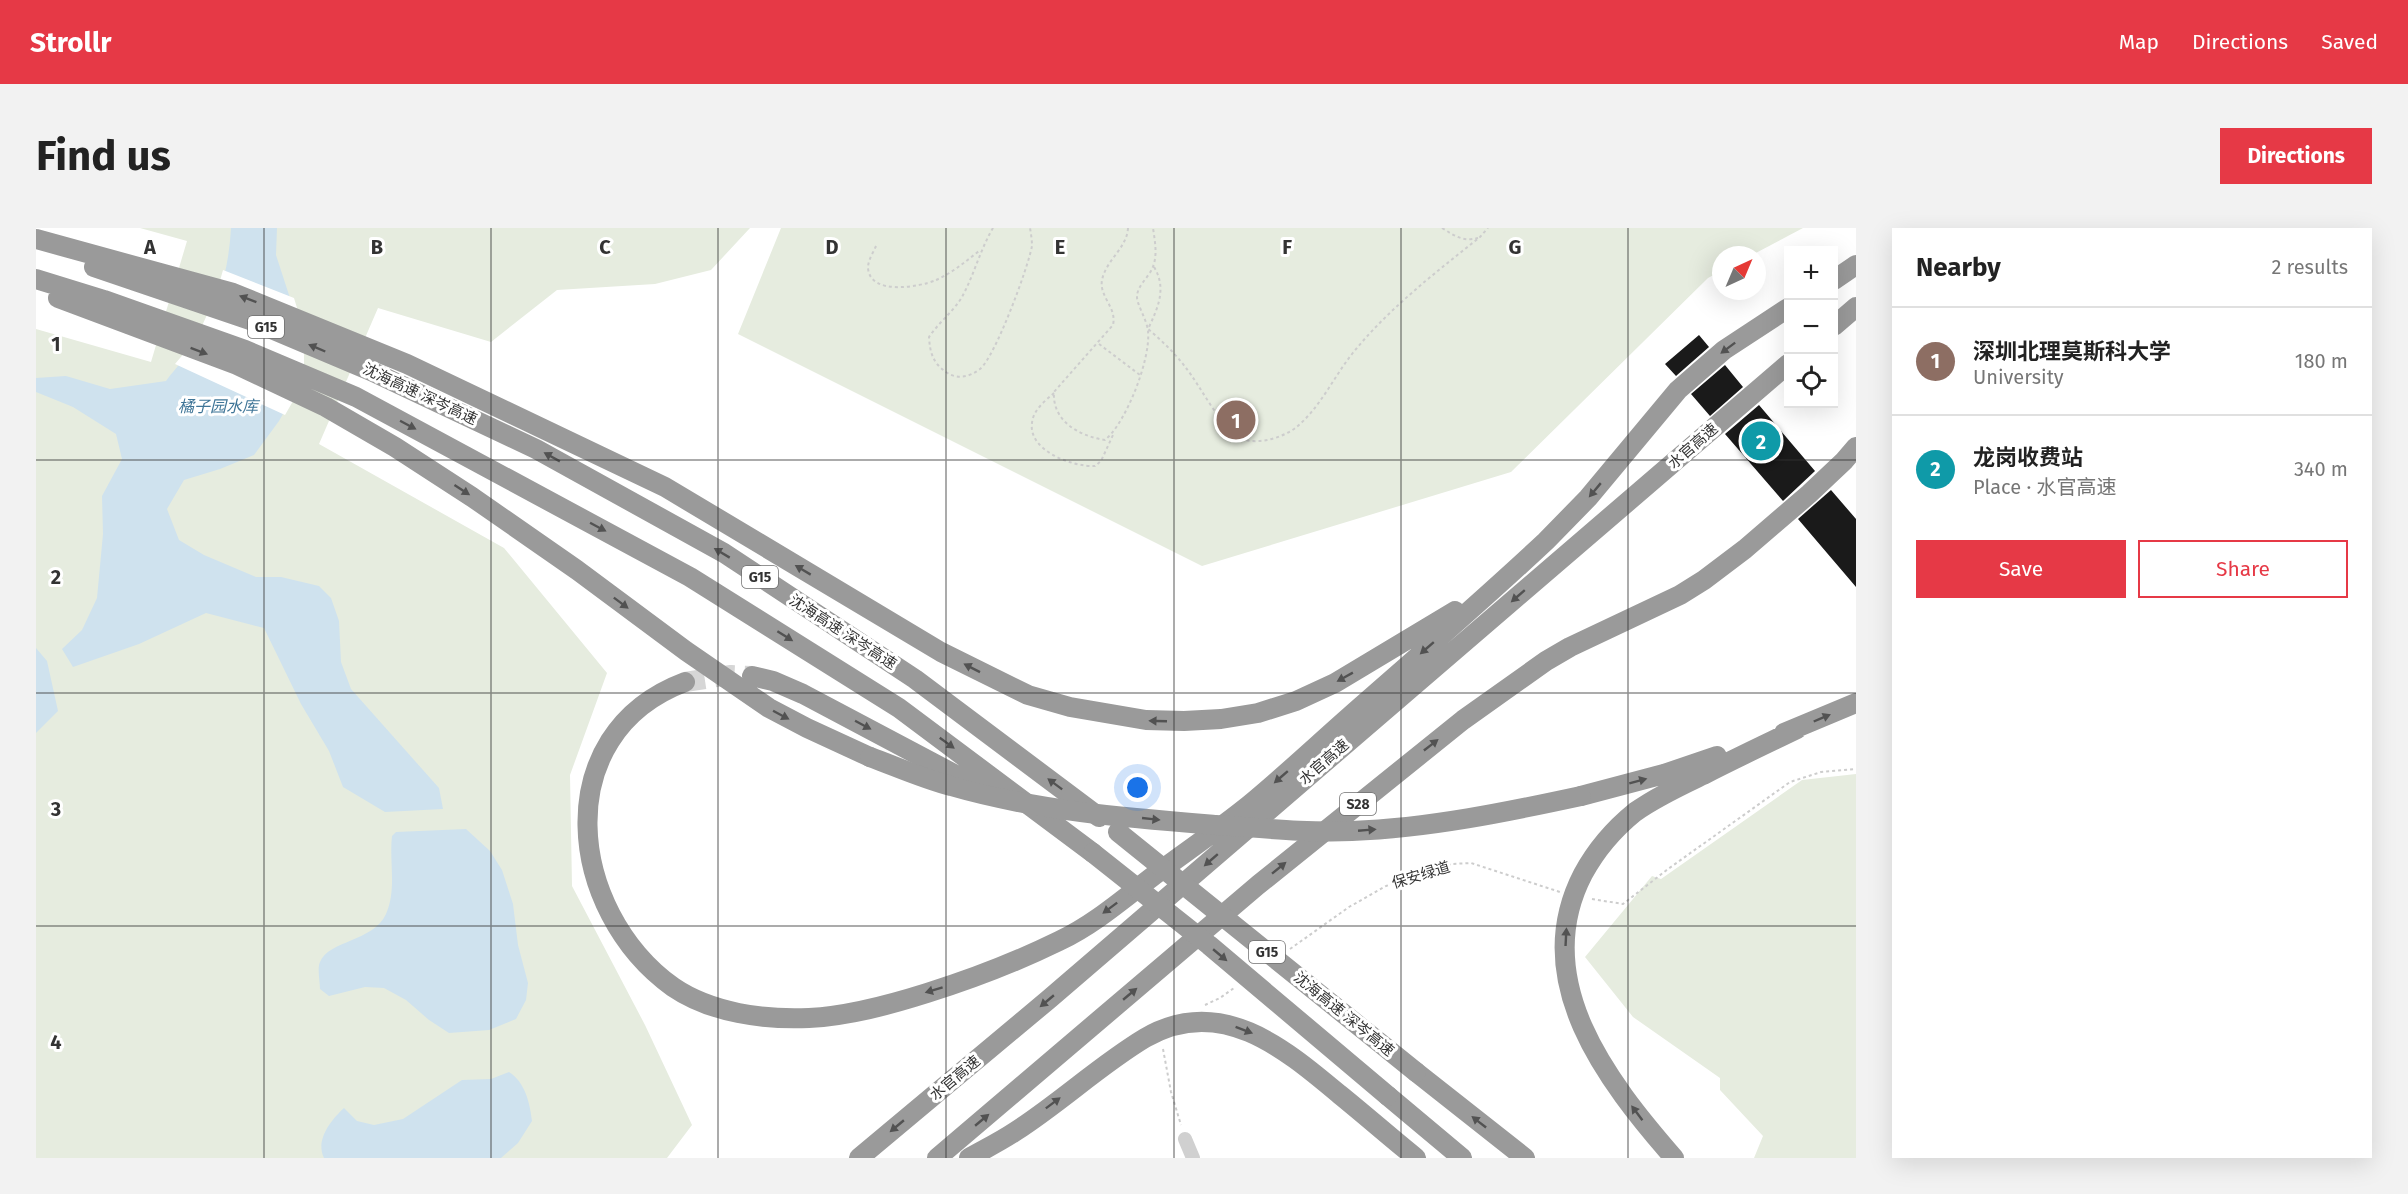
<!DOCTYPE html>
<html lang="en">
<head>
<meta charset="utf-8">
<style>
  :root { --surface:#fff; --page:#f2f2f2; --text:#222; --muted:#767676; --line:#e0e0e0; --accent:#e63946 }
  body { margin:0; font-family:"Fira Sans","Noto Sans SC",sans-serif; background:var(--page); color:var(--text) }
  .controls { position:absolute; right:18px; top:18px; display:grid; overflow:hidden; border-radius:0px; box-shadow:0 6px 24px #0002 }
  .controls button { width:54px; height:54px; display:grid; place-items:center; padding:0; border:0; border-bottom:2px solid var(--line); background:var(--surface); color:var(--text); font:30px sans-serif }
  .compass { position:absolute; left:1676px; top:18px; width:54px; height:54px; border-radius:50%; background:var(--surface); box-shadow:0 6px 24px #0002; rotate:44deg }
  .you { position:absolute; left:1102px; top:560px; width:21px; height:21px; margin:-15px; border:4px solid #fff; border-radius:50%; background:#1a73e8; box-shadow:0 0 0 9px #1a73e833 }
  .badge { display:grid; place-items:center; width:39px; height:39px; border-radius:50%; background:var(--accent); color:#fff; font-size:20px; font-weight:700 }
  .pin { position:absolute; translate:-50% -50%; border:3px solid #fff; box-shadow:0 2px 6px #0006 }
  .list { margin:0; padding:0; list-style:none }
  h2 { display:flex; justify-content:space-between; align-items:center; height:78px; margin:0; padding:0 24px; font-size:26px }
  h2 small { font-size:20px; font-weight:400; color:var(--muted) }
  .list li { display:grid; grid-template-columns:39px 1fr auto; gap:18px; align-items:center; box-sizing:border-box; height:108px; padding:0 24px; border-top:2px solid var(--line) }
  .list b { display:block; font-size:22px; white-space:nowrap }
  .list p { margin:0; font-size:20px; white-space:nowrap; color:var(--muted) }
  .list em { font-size:20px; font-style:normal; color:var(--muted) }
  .actions { display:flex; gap:12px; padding:18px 24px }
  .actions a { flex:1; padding:14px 0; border:2px solid var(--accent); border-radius:0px; text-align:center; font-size:21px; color:var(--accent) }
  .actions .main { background:var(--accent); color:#fff }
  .icon { flex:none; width:33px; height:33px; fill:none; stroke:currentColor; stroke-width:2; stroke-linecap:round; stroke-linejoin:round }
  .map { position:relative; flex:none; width:1820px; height:930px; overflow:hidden; border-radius:0px }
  header { display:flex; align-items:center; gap:36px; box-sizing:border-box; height:84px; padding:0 30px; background:var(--accent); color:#fff }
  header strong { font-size:28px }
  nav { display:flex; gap:33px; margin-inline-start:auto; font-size:21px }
  .intro { display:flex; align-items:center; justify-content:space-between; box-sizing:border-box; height:144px; padding:0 36px }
  h1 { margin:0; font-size:42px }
  .button { padding:15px 27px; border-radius:0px; background:var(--accent); color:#fff; font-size:21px; font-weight:700 }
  main { display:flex; gap:36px; padding:0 36px }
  aside { flex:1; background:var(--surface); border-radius:0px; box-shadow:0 6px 24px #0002 }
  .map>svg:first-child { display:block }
  .green { fill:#e6ecdf }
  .water { fill:#cfe2ee }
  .pier { fill:#fff }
  .building { fill:#1a1a1a }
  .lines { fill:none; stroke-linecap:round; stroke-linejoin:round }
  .highway-tunnel { stroke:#d6d6d6; stroke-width:20; stroke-dasharray:20 10; stroke-linecap:butt }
  .path { stroke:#cdcdcd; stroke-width:2; stroke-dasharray:3 3; stroke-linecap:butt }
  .minor { stroke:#d0d0d0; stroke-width:14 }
  .highway { stroke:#9a9a9a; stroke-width:20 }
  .highway-bridge { stroke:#9a9a9a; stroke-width:20 }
  .oneway { fill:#525252 }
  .grid { fill:none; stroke:#333; stroke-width:1.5; stroke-opacity:0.55 }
  .labels { text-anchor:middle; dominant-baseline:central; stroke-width:6; stroke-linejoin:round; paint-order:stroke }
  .shield { fill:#fff; stroke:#707070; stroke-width:1.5 }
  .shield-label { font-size:14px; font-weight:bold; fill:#333 }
  .street-label { font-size:15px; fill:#333; stroke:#fff }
  .water-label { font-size:16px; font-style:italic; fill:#3f7597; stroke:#fff }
  .grid-label { font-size:20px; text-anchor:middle; font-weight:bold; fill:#333; stroke:#fff; stroke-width:6; stroke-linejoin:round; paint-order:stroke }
</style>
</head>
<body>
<header>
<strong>Strollr</strong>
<nav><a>Map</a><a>Directions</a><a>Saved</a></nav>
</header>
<div class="intro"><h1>Find us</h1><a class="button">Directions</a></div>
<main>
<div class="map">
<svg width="1820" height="930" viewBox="0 0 1820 930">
  <rect width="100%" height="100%" fill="#fff"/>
  <!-- green -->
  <path class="green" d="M104,0H714L675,42L619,56L521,62L455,114L342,80L283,216L468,320L571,445L534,547L536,658L609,797L656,897L631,930H0V101L115,134L151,13Z
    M745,0H1767L1716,27H1685V43L1672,50L1475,244L1166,338L702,106Z
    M1820,546V930H1718L1727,908L1684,862V850L1597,789L1549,729L1616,648L1625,651L1766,552Z"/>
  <!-- water -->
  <path class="water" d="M195,0H241L240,27L265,104V154L243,193L218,227L184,241L148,252L131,281L143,312L168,327L220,349H245L283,358L295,370L303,393L305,434L315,461L403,560L407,581L349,584L307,559L293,523L265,476L228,400L170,385L103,416L37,439L26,421L46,402L61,370L67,306L66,268L86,231L80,206L37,179L0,164V150L30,148L74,161L130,153C140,139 154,126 162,112C183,78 193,39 195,0Z
    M0,420L11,433L22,483L0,505Z
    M430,601L454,623L466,642L477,676L482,717L492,755L490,772L480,791L453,802L413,805L393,792L370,772L348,760L329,759L293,768L284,761C284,753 281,741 284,734C293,712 337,714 350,686C361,661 353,634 356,608L360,604Z
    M473,844C489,854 494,875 496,893L482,915L465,930H288C279,912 295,892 308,880L321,893L338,897L367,891L426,852L455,851Z"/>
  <!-- pier -->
  <path class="pier" d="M187,42L258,70L268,103V154L249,187L139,136L160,111L180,67Z"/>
  <!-- building -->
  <path class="building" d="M1663,107L1673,119L1640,148L1629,136Z
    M1689,137L1707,159L1674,188L1655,166Z
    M1723,177L1779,243L1747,273L1689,206Z
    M1795,262L1820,291V359L1762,291Z"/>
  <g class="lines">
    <!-- highway-tunnel -->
    <path class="highway-tunnel" d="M649,454L695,447L716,448"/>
    <!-- path -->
    <path class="path" d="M957,0C944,22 938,47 926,69C917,84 903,94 893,109C894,125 897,135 910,144C921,152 934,149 944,141C959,129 992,40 996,18C996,12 995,6 994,0
      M1092,0C1091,20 1070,32 1066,52C1063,69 1081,79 1077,97L1018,164C1016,193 1043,208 1069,212C1090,195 1115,131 1112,103C1111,92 1101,77 1101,69C1101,58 1112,50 1116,41C1122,28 1119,14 1117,0
      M1406,0C1419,8 1427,14 1442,10
      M840,18C837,25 832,32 832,40C834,68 884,59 900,52C916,45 929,34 943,23
      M1118,39C1131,60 1122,80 1112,101C1126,113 1139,125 1150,140C1163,156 1185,199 1202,209C1218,218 1243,211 1258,201C1283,182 1297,150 1316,126C1352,81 1399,45 1444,9L1452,0
      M1063,116L1104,147
      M1018,165C1009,173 997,182 996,195C992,223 1037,239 1059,238L1065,233L1077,207
      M1556,671L1587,676L1632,641L1754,554L1785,544L1820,541
      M1254,721L1313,679L1350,658L1415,636L1435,635L1524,664
      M1169,777L1184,770L1198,760
      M1127,821L1135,864L1145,897"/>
    <!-- minor -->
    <path class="minor" d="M1149,911L1157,930"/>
    <!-- highway -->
    <path class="highway" d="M0,11L197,65L371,136L629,259L905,424L992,467L1034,479L1110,492L1148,493L1185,491L1222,485L1260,473L1299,455L1419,383
      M58,39L214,92L335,143L500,221L688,325L879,451L1063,589
      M0,51L68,72L209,122L320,169L654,349L863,480L1057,625
      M1798,52L1820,37
      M22,70L201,137L290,179L359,219L436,269L541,342L650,423L733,480L771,500L834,529
      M1798,98L1820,79
      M716,448L737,453L767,466L950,563
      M649,454C511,506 531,683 637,759C675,785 728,792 773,790C813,788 853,777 891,765C936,751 980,734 1023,713C1057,697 1086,672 1116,649C1148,625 1182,602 1213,577C1247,549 1280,518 1314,488C1380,430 1446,373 1510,313L1552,270L1642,162L1688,122L1752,80
      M1748,505L1820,475
      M1545,568L1628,546L1681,528
      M1380,844L1489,930
      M1352,868L1426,930
      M823,930L1012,772L1752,136
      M901,930L1222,657L1427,492L1510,433L1534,419L1644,367L1668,352L1709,321L1773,266L1808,233L1820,219
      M933,930C949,921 965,913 980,903C1025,874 1064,837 1109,810C1184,766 1248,820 1303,866C1329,887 1354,909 1380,930
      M1638,930C1571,853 1492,752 1547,646C1560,622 1578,601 1599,584C1620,569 1644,558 1667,547C1698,531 1730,516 1761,501"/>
    <!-- highway-bridge -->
    <path class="highway-bridge" d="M834,529C861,539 888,551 915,558C1001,583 1092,590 1180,597C1225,600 1271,605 1316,603C1393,600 1471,584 1545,568
      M1082,604L1380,844
      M1057,625L1173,717L1352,868"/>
  </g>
  <!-- one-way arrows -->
  <defs><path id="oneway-solid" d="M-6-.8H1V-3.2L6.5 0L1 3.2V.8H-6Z" transform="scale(1.5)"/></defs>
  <g class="oneway">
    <use href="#oneway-solid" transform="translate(212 71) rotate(-159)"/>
    <use href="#oneway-solid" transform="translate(281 120) rotate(-157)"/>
    <use href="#oneway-solid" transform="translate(1692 120) rotate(143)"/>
    <use href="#oneway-solid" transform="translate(163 123) rotate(21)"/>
    <use href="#oneway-solid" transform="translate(372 197) rotate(28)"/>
    <use href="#oneway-solid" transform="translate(516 229) rotate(-151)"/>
    <use href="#oneway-solid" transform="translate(426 262) rotate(33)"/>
    <use href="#oneway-solid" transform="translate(1559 262) rotate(130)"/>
    <use href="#oneway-solid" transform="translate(562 299) rotate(28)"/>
    <use href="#oneway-solid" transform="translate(686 325) rotate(-149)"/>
    <use href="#oneway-solid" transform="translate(767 342) rotate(-149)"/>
    <use href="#oneway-solid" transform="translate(1482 368) rotate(139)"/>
    <use href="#oneway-solid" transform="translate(585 375) rotate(37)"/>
    <use href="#oneway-solid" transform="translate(749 408) rotate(32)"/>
    <use href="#oneway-solid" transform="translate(1391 420) rotate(139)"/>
    <use href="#oneway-solid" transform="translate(936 440) rotate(-153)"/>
    <use href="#oneway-solid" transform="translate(1309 449) rotate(151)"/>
    <use href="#oneway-solid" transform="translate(745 487) rotate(28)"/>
    <use href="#oneway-solid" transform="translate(1786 490) rotate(-23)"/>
    <use href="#oneway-solid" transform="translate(1122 493) rotate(-178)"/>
    <use href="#oneway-solid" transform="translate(827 497) rotate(28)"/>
    <use href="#oneway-solid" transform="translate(911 515) rotate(36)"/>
    <use href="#oneway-solid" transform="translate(1395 517) rotate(-38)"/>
    <use href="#oneway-solid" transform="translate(1245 549) rotate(139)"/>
    <use href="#oneway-solid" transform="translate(1602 553) rotate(-15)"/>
    <use href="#oneway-solid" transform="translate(1019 556) rotate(-143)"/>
    <use href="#oneway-solid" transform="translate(1115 591) rotate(6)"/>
    <use href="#oneway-solid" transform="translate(1331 602) rotate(-5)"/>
    <use href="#oneway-solid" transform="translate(1175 632) rotate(139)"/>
    <use href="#oneway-solid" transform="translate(1243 640) rotate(-39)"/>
    <use href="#oneway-solid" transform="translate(1074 680) rotate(143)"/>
    <use href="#oneway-solid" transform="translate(1530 709) rotate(-87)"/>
    <use href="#oneway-solid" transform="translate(1184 727) rotate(40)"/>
    <use href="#oneway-solid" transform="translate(898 762) rotate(163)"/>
    <use href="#oneway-solid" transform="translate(1094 766) rotate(-40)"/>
    <use href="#oneway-solid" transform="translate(1011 773) rotate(140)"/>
    <use href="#oneway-solid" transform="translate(1208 802) rotate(21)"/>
    <use href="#oneway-solid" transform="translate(1017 875) rotate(-37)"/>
    <use href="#oneway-solid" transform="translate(1601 885) rotate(-127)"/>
    <use href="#oneway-solid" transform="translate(946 892) rotate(-40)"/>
    <use href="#oneway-solid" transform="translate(1443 894) rotate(-142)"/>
    <use href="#oneway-solid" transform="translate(861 898) rotate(140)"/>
  </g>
  <!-- grid -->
  <path class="grid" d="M228,0V930M455,0V930M682,0V930M910,0V930M1138,0V930M1365,0V930M1592,0V930M0,232H1820M0,465H1820M0,698H1820"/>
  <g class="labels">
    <!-- shield labels -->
    <g class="shield">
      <rect x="212" y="88" width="36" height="22" rx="4.5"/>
      <rect x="706" y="338" width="36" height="22" rx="4.5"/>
      <rect x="1304" y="565" width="36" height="22" rx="4.5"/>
      <rect x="1213" y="713" width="36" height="22" rx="4.5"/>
    </g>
    <g class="shield-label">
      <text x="230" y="99">G15</text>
      <text x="724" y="349">G15</text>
      <text x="1322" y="576">S28</text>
      <text x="1231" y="724">G15</text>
    </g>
    <!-- street labels -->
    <g class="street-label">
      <text transform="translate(384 166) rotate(25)">沈海高速 深岑高速</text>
      <text transform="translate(1657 218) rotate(-41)">水官高速</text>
      <text transform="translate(807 404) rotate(33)">沈海高速 深岑高速</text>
      <text transform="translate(1288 534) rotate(-41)">水官高速</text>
      <text transform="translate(1385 647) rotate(-17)">保安绿道</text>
      <text transform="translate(1308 786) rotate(39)">沈海高速 深岑高速</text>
      <text transform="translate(919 850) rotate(-40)">水官高速</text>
    </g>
    <!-- water labels -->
    <g class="water-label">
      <text x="182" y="178">橘子园水库</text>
    </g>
  </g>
  <g class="grid-label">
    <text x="114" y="26">A</text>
    <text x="341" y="26">B</text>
    <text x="569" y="26">C</text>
    <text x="796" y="26">D</text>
    <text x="1024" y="26">E</text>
    <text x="1251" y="26">F</text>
    <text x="1479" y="26">G</text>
    <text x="20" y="123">1</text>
    <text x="20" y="356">2</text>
    <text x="20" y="588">3</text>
    <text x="20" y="821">4</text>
  </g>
</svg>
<div class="controls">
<button>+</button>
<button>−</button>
<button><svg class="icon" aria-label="locate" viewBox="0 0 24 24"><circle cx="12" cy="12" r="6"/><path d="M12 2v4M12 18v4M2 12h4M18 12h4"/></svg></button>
</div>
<svg class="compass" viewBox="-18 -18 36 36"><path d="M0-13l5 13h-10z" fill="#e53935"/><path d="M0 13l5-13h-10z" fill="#767676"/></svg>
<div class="you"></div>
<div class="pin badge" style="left:1200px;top:192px;background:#8d6e63">1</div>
<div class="pin badge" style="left:1725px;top:213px;background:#0f9aa8">2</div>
</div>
<aside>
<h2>Nearby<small>2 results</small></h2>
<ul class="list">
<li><span class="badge" style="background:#8d6e63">1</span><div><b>深圳北理莫斯科大学</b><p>University</p></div><em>180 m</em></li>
<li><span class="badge" style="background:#0f9aa8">2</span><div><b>龙岗收费站</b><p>Place · 水官高速</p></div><em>340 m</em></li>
</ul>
<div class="actions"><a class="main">Save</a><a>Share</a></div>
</aside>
</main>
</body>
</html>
